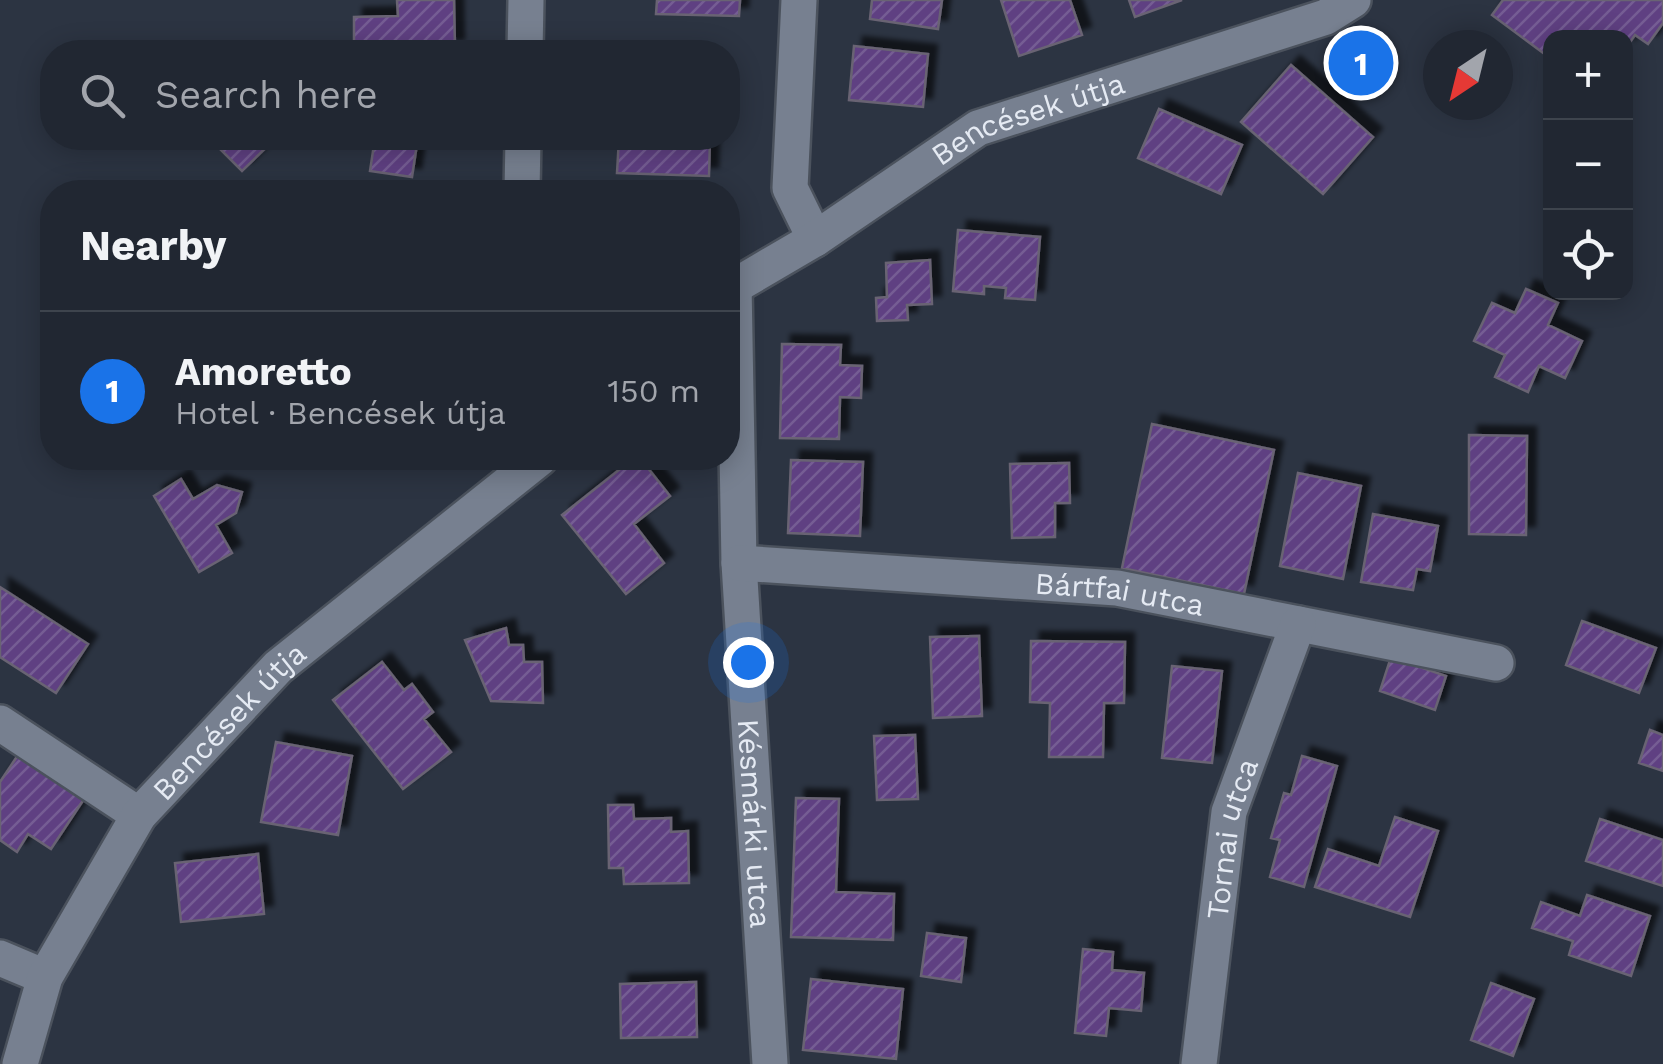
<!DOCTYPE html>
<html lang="en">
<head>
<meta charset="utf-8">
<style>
  :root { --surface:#212732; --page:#292f3a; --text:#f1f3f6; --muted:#a2a5ac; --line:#3e444d; --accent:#1a73e8 }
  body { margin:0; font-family:"Work Sans",sans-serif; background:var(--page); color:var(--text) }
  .controls { position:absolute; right:30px; top:30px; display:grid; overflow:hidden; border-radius:20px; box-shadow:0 5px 25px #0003 }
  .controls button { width:90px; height:90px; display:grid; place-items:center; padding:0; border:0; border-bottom:2px solid var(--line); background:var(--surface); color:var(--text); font:50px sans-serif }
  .compass { position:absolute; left:1423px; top:30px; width:90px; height:90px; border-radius:50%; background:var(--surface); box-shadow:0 5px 25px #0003; rotate:215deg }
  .you { position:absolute; left:748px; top:662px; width:35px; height:35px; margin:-25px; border:8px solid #fff; border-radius:50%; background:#1a73e8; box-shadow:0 0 0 15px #1a73e833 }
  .badge { display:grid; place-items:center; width:65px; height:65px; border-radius:50%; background:var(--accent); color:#fff; font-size:32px; font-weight:700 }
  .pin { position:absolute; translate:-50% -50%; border:5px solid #fff; box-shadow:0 2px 10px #0006 }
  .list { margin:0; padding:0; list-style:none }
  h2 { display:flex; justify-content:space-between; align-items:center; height:130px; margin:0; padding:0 40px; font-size:42px }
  h2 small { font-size:32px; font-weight:400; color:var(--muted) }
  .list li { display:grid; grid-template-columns:65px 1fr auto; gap:30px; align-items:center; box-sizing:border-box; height:160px; padding:0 40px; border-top:2px solid var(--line) }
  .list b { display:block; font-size:38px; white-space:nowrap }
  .list p { margin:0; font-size:32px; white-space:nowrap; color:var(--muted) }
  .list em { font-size:32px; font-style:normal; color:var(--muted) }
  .icon { flex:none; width:55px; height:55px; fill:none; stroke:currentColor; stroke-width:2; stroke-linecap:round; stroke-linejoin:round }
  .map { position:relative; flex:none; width:1663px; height:1064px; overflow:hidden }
  .search { position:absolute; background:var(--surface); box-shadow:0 5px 25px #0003; left:40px; top:40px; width:700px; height:110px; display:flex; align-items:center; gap:25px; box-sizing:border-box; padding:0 35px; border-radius:40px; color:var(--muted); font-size:38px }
  .panel { position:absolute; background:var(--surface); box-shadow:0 5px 25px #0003; left:40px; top:180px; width:700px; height:290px; border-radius:40px }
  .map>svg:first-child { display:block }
  .building { fill:url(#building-hatch); stroke:#696373; stroke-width:2.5; filter:url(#shadow) }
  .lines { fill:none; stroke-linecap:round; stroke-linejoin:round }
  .street-casing { stroke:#4b525d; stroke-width:40 }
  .street { stroke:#778090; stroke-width:35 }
  .labels { text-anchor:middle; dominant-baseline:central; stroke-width:8; stroke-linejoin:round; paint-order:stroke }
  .street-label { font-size:30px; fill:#e5eaf3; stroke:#2c3442 }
</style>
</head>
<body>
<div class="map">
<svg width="1663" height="1064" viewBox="0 0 1663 1064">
  <defs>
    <pattern id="building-hatch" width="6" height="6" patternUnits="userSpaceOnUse" patternTransform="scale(2.5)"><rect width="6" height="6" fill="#5e4182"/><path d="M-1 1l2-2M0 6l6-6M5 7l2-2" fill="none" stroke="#755d94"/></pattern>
    <filter id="shadow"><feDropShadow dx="9" dy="-9" stdDeviation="2.5" flood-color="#0009"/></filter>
  </defs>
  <rect width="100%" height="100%" fill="#2c3442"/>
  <!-- building -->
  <path class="building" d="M397,0H454L455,48L354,50V17L398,16Z
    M657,0H740L739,16L656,14Z
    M872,0H942L938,29L870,19Z
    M1001,0H1070L1082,35L1019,56Z
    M1129,0H1182L1135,17Z
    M1503,0H1663V23L1648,44L1635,35L1626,48V38H1550V58L1492,15Z
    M854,46L928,54L923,107L849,100Z
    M1291,65L1373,137L1323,194L1241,122Z
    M1159,109L1242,145L1221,194L1138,158Z
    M209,138H276L242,171Z
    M375,138L417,144L412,177L370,171Z
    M619,138H710L709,176L617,173Z
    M958,230L1040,237L1035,300L1005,298L1006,288L984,286V294L953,291Z
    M930,260L932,304L907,305L908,320L877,321L876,298L887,297L886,263Z
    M1526,289L1558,303L1548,325L1582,341L1565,378L1539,366L1528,392L1495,377L1505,355L1474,341L1492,303L1515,313Z
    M782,344L841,345L840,365L862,366L861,398L840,397L839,439L780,438Z
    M1152,424L1274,450L1244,594L1122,568Z
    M1469,435L1527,436L1526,535L1469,534Z
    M366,458H467L466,462L366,460Z
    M634,458H640L670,496L634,524L664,563L626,594L562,515Z
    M791,460L863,462L860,536L788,533Z
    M1069,463L1070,503H1055V537L1012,538L1010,464Z
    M1298,473L1361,486L1343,579L1280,566Z
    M181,479L193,499L217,485L242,492L236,513L216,525L232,553L199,572L154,496Z
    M1373,514L1438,526L1430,571L1417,569L1413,590L1361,582Z
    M0,587L88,644L56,693L0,657Z
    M1582,621L1656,648L1639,693L1566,665Z
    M506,628L509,645H523L524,662H542L543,703L491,701L465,640Z
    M979,636L982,716L933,718L930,637Z
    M1031,641L1125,642L1124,703H1104L1103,757H1049L1050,703L1030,702Z
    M1391,657L1446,676L1435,710L1380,691Z
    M382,662L404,690L412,684L433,712L424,719L451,752L403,789L333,700Z
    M1172,666L1222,671L1212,763L1162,758Z
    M1650,730L1663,735V771L1639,763Z
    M915,735L918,799L877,800L874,736Z
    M276,742L352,756L338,835L261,822Z
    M20,752L86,796L51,849L28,834L17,852L0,840V782Z
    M1302,756L1337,766L1304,887L1270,877L1280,840L1271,838L1284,793L1291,795Z
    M796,798L839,799L836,892L894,894L893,940L791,937Z
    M608,805H633L634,819L671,818V832L688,831L689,883L624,884L623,868H609Z
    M1395,817L1438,831L1410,917L1315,887L1328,849L1379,866Z
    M1600,819L1663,840V886L1586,861Z
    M258,854L264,914L181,922L175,863Z
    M1587,895L1650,916L1631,976L1569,955L1573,941L1532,928L1541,902L1580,916Z
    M927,933L966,938L961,982L921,976Z
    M1083,949L1113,952L1112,970L1144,973L1141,1011L1109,1008L1106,1036L1075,1033Z
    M811,979L903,989L896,1059L803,1050Z
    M696,982L697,1037L621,1038L620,984Z
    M1491,983L1534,999L1513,1056L1471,1040Z"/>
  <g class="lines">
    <defs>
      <g id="street">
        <path d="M799,0L790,188L815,239"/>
        <path d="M525,52L526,0"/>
        <path d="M522,192L523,138"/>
        <path id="s1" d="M734,284L739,563L770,1064"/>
        <path id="s2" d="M728,290L815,239L978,128L1326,17L1353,0"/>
        <path id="s3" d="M739,563L1117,588L1496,663"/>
        <path d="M0,723L139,815"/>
        <path d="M0,958L45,977"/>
        <path id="s4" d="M20,1064L45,977L139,815L278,667L540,458"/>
        <path id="s5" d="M1199,1064L1229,812L1298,624"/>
      </g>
    </defs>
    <!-- street casing -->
    <use href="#street" class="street-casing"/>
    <!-- street -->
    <use href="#street" class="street"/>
  </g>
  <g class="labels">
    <!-- street labels -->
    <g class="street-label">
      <text stroke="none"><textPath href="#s2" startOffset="348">Bencések útja</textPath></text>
      <text stroke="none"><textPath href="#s3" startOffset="382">Bártfai utca</textPath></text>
      <text stroke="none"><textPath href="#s4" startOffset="408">Bencések útja</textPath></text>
      <text stroke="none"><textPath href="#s1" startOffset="540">Késmárki utca</textPath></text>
      <text stroke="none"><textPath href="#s5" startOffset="228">Tornai utca</textPath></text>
    </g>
  </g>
</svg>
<div class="controls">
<button>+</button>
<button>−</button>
<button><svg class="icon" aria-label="locate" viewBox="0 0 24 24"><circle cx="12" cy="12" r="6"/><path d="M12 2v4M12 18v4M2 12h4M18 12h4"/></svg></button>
</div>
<svg class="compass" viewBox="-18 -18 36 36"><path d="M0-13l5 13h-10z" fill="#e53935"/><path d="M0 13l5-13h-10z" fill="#a2a5ac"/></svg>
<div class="you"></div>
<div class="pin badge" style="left:1361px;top:63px">1</div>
<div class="search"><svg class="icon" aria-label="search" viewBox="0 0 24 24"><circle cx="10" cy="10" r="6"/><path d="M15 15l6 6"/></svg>Search here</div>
<section class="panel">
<h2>Nearby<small></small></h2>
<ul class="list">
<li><span class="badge">1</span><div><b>Amoretto</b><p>Hotel · Bencések útja</p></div><em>150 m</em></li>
</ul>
</section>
</div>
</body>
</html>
